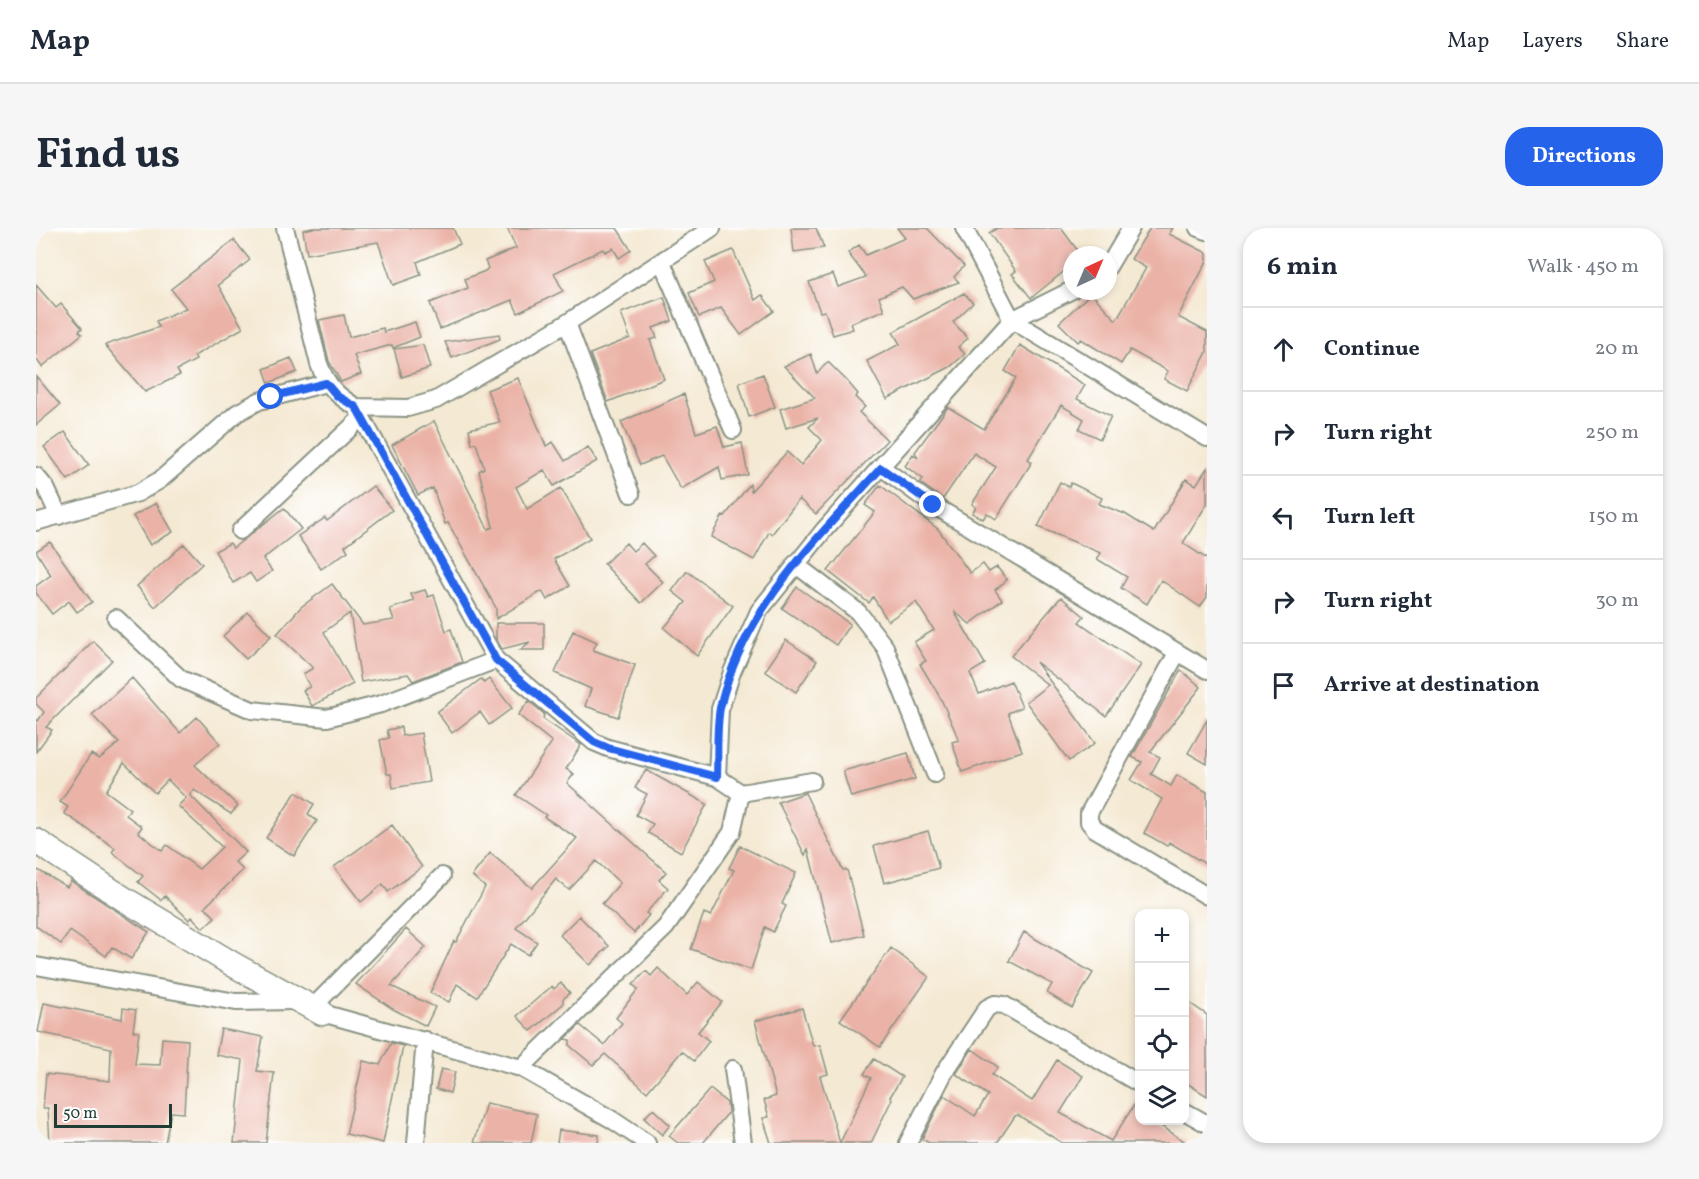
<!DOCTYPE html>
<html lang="en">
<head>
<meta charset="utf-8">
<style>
  :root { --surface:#fff; --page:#f6f6f7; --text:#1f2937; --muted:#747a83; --line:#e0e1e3; --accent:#2563eb }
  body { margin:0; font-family:Vollkorn,serif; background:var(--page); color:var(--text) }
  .controls { position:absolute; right:18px; bottom:18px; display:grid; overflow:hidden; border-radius:12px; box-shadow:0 3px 9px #0003 }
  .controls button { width:54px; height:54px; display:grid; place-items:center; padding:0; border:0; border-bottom:2px solid var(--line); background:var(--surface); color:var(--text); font:30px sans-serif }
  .compass { position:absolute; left:1027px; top:18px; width:54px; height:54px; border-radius:50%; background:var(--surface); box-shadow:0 3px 9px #0003; rotate:44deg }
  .scale { position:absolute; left:18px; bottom:15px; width:118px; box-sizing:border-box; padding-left:6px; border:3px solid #1f3d34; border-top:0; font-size:16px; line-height:21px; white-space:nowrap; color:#1f3d34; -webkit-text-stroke:4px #fff; paint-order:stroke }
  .stop { position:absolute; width:18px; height:18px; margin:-14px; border:4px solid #2563eb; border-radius:50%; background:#fff }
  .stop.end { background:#2563eb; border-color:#fff; box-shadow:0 2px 6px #0008 }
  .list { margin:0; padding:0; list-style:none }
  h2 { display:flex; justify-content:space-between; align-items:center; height:78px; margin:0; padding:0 24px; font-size:26px }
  h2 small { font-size:20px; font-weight:400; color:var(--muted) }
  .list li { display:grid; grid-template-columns:39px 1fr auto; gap:18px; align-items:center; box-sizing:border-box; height:84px; padding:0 24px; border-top:2px solid var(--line) }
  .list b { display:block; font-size:22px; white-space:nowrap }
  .list em { font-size:20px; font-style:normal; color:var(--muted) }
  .icon { flex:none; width:33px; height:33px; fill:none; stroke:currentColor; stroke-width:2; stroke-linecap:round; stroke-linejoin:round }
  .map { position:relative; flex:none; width:1171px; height:915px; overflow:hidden; border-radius:24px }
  header { display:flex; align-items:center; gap:36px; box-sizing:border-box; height:84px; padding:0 30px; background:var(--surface); border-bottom:2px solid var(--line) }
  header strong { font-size:28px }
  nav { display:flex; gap:33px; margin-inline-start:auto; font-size:21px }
  .intro { display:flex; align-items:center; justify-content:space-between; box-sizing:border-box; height:144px; padding:0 36px }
  h1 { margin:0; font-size:42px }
  .button { padding:15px 27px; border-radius:24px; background:var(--accent); color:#fff; font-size:21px; font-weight:700 }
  main { display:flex; gap:36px; padding:0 36px }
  aside { flex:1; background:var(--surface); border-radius:24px; box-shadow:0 3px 9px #0003 }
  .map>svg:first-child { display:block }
  .building { fill:#ebb3a7; fill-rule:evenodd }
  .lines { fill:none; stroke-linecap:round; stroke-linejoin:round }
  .street-casing { stroke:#8a9384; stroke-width:20 }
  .secondary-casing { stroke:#8a9384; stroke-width:27 }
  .street { stroke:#fff; stroke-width:16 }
  .secondary { stroke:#fff; stroke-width:24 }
  .route { stroke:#2563eb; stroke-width:8 }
</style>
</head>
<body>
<header>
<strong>Map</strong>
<nav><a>Map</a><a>Layers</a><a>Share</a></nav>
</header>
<div class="intro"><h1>Find us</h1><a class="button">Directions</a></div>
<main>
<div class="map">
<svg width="1171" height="915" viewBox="0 0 1171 915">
  <rect width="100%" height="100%" fill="#fff"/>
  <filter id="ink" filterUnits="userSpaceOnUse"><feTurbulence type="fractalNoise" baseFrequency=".0167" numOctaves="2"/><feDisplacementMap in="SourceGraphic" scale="12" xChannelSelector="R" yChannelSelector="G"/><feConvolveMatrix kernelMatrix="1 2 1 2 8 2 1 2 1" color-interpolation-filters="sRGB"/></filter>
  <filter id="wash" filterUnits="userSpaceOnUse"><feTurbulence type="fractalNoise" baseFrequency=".008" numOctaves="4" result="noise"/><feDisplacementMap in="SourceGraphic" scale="24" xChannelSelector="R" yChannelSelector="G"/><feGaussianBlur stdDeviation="1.35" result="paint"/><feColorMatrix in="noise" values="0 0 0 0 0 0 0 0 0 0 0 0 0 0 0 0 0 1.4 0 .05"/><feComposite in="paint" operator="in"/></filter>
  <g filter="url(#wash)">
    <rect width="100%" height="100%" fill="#f4e9d3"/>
    <g id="blocks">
      <!-- building -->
      <path class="building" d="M277,0H417L424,16L381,34L385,47L357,57L342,14L271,26L267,2Z
        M471,0H581L595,22L583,30L577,20L569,24L567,21L518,45L527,63L482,85L476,72L404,101L394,75L432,60L429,51L449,43L452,40L449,33L480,20Z
        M755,0H780L788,20L758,24Z
        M861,0H891L928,38L918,49L923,54L877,71L866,59L843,69L848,82L815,95L817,101L797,107L789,83L784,84L773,54L797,46L802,59L830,49L812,25L823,17L830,27L869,10Z
        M961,0H1025L1045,27H1036V37L995,70L976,46L980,43L953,5Z
        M1114,0H1137L1133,6L1171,25V33L1142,89L1171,104V124L1151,163L1128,151L1132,143L1094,122L1085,136L1045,111L1042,114L1023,95L1055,65L1080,92L1110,40L1095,31Z
        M198,12L214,32L182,57L207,100L158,128L160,132L141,142L144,147L109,164L69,117L123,99L120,93L150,80L135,61Z
        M697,22L719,72L726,67L738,83L705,107L685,80L663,89L653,65L678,54L669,34Z
        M0,57L20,80L25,76L46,100L43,103L46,106L6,139L0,131Z
        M928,65L937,75L917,94L932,110L922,119L929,126L914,139L851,171L831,133L864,116L857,104Z
        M628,69L636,93L617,100L621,110L614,112L628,151L572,174L554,126L594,110L585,85Z
        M308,87L313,109L347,100L348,104L379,94L384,109L357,120L356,117L318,127L325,146L305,154L293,133L283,92Z
        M463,106L464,111L416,130L409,114Z
        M387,117L394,140L366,149L358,121Z
        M984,117L1049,157L1041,171L1075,188L1064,211L1043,201L1048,191L1025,177L992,231L996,234L960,291L951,285L947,291L936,285L940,279L936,276L960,239L938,225L907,271L884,255L887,251L869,238L877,226L882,230L879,224L912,179L948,201L980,150L969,143Z
        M775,126L781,145L792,134L811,153L822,166L819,169L829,179L823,184L851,212L780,286L763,271L736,306L733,304L718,332L675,309L687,287L689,288L714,256L715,263L751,224L765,237L786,212L773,199L782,190L750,200L744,181L779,170L748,138Z
        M255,130L261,144L233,155L228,141Z
        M727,146L739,179L713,189L703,155Z
        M0,148L24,177L0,197Z
        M482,150L510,218L517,214L529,233L552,219L561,233L518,258L508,242L480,259L491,281L525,260L554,310L518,331L534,358L511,372L506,363L460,391V380L412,295L409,296L397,260L382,267L356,217L398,193L452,301L457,299L443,243L448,240L440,215L436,216L433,201L464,194L451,162Z
        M648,166L660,205L681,198L688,219L706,215L712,247L686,252L683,239L645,261L626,228L604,237L585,194Z
        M29,204L53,237L32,252L8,219Z
        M1171,240V276L1147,315L1171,331V369L1164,379L1125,352L1111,376L1085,360L1091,349L1061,331L1065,325L1002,299L1024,254L1033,259L1035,255L1066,270L1063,276L1089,286L1118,304L1150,251L1160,257Z
        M844,257L902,301L934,345L947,336L953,344L961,339L971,352L959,362L966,372L934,396L918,383L949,436L934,445L943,466L975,453L986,479L972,485L986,523L926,544L916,514L923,512L905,471L884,436L890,433L878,414L898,402L880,374L852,393L837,369L833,375L792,343L839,284L829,277Z
        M337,258L356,282L309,318L312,323L285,341L262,308L289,290L291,293Z
        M120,275L137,304L114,317L97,288Z
        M248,280L265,301L227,331L236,343L220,354L214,345L197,355L179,323L194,315L197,320Z
        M14,314L56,374L41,384L33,373L16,386L0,365V358L15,347L0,323Z
        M590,315L597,323L606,315L618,328L609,336L627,354L605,375L568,336Z
        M148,316L166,336L119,379L101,358Z
        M651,343L697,378L661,428L628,400L650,374L636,363Z
        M296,356L327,397L358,392L354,381L378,373L375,366L389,362L392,369L398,367L410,403L415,401L426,434L377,453L372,446L325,454L314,385L288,404L317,456L276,478L267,462L274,459L267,446L277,440L241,406L265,379Z
        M761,359L814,396L800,417L746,380Z
        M1025,369L1048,388L1043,394L1105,437L1070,488L1000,434L1059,515L1033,533L990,474L1012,457L975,428Z
        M212,384L235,408L210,431L187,408Z
        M460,395H508V422H484L494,414L466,421L460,410Z
        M537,403L561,414L557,422L599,437L582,489L549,478L555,461L519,445Z
        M750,412L781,433L760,464L729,443Z
        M57,413L76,432L10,499L16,502L0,524V491L2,493L8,484L0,476V470Z
        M1145,442L1165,459L1114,524L1124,529L1115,546L1135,558L1141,547L1171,564V637L1133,614L1131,618L1108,605L1126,571L1095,552L1106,534L1096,529Z
        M96,450L144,505L161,489L184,515L159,537L202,578L195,586L158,562L154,567L210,624L199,634L207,642L169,679L179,689L167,700L156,689L153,692L129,668L125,672L102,654L107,648L76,624L79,620L28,585L32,579L24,574L55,526L63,531L83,515L56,487ZM88,535L119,565L132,552L150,570L142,578L186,619L163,641L131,617L126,623L102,604L106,599L90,587L94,581L70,563Z
        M445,451L448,455L453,451L476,480L453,497L444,484L416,505L401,484Z
        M493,473L508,486L507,491L545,517L530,541L538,546L531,555L630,644L623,652L632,660L610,685L613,687L598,705L566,676L584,655L560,633L533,662L520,651L480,700L501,714L492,727L475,716L441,769L421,756L413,774L394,765L418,713L420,714L449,659L436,648L454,625L496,660L541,610L508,589L510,587L480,567L516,514L482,487Z
        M1171,492V536L1152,525Z
        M365,499L366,508L385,505L393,554L357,560L355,546H351L344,512L353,510L351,502Z
        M872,525L879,551L815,569L807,543Z
        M610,542L671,576L645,624L612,605L617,596L600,587L611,566L599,560Z
        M260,564L278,576L272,586L281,593L258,628L230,610Z
        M769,565L807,642H811L828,707L796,715L772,621L769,627L742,574Z
        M356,597L386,639L352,664L347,656L325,674L298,639Z
        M892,603L903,640L848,655L838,618Z
        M704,618L760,645L746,676L750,678L737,704L729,699L715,742L655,721L668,685L675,688L698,642L693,640Z
        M0,641L31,659L35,653L113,704L95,731L76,719L70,728L34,703L25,716L0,698Z
        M543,688L573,718L554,737L524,707Z
        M370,701L390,719L355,758L399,779L390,798L357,781L320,756Z
        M988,704L1057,745L1036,780L1011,765L1016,756L973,733Z
        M855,720L893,749L844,819L804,792Z
        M622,740L651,767L662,754L686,774L662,804L673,813L658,833L646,823L611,864L569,826L557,837L534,818V812L529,811L544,797L568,817L586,795L580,790L602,761L597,757L610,743L615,748Z
        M525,755L534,765L527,771V776L495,803L481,788L516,758L518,761Z
        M1149,772L1171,787V868L1149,854Z
        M8,775L86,791L87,780L100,782L97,803L103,804L99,836L124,837L126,810L152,812L148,885L135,884L129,915H14L12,880H7L10,846L74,853L75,820L2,804Z
        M766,780L777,818L784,817L792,846L784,848L804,915L835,850L828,846L838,831L866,849L854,869L856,871L835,915H735L727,890L733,889L728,872L740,868L719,793Z
        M185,801L227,809L221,843L238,845L230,915H198L207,832L180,827Z
        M355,815L367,818L347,915L310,906L327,833L344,837Z
        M936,821L962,839L956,847L996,873L1021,832L1047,848L1024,885L1075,913L1104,868V892H1116L1151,915H1026L982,887L979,888L961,915H893L886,911L908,867L939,888L952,867L920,846Z
        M405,841L419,844L414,865L400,861Z
        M674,861L691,875L692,885L667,915H642L633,908Z
        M450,875L501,886L495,915H438Z
        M617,881L634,897L626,907L608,890Z
        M523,902L563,907L562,915H521Z"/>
    </g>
  </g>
  <g filter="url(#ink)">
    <use href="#blocks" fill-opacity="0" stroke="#8a9384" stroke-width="1.5"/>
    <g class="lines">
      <defs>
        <path id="street" d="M249,0L283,136C291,158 300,167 320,179L460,432L558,514L572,520L681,549L705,565L776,553
          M928,0L976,92L1171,210
          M1162,0L1171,3
          M626,34L697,202
          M1072,39L1095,0
          M531,95L595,266
          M320,179L372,180L400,172L531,95L676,0
          M845,239L897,277L1171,442
          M0,248L10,260L23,288
          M0,294L102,265L124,252L201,185L223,173L290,155
          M204,303L325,190
          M759,336L822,384L849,419L899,546
          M80,390L145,451L216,482L291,490L345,476L460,432
          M1141,425L1053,585V594L1059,601L1171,668
          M681,549L684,481L696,444L723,383L788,302L976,92L1036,62
          M0,738L200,774L260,773
          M277,779L406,648
          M286,785L485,840L575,891L611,915
          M485,840L630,699L696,604L705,565
          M697,841L707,915
          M1148,883L1171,896
          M380,915L389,812
          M872,915L908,845L951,780L959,776L968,777L1104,856"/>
        <path id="secondary" d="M0,613L88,671L198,737L286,785"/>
      </defs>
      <!-- street casing -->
      <use href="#street" class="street-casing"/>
      <!-- secondary casing -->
      <use href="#secondary" class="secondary-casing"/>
      <!-- street -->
      <use href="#street" class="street"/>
      <!-- secondary -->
      <use href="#secondary" class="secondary"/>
    </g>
  </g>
  <g class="lines" filter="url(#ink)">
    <!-- route -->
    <path class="route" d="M235,169L290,155L301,168L320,179L460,432L558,514L572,520L681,549C682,527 680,502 684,480C706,382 781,311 845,240L897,277"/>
  </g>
</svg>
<div class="controls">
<button>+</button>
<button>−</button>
<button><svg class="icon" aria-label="locate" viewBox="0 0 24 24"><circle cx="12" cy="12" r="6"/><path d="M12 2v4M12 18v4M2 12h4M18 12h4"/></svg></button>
<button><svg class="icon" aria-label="layers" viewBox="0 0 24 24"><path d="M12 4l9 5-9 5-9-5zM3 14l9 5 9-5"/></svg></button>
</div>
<svg class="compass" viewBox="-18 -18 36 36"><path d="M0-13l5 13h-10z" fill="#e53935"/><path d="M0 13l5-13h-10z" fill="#747a83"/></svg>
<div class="scale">50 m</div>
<div class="stop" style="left:235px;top:169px"></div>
<div class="stop end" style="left:897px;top:277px"></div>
</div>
<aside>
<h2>6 min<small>Walk · 450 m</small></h2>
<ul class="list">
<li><svg class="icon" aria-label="ahead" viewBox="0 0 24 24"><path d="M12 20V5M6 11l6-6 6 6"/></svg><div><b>Continue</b></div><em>20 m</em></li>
<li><svg class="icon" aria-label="right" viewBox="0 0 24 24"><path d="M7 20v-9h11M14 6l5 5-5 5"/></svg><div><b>Turn right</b></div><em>250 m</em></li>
<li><svg class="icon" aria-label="left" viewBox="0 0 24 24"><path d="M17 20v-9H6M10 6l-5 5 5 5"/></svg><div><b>Turn left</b></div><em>150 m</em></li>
<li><svg class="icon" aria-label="right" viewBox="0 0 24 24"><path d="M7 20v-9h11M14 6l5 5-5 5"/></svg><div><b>Turn right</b></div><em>30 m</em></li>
<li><svg class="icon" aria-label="arrive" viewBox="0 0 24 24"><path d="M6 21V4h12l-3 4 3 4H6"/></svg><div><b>Arrive at destination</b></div></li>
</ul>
</aside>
</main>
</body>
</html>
